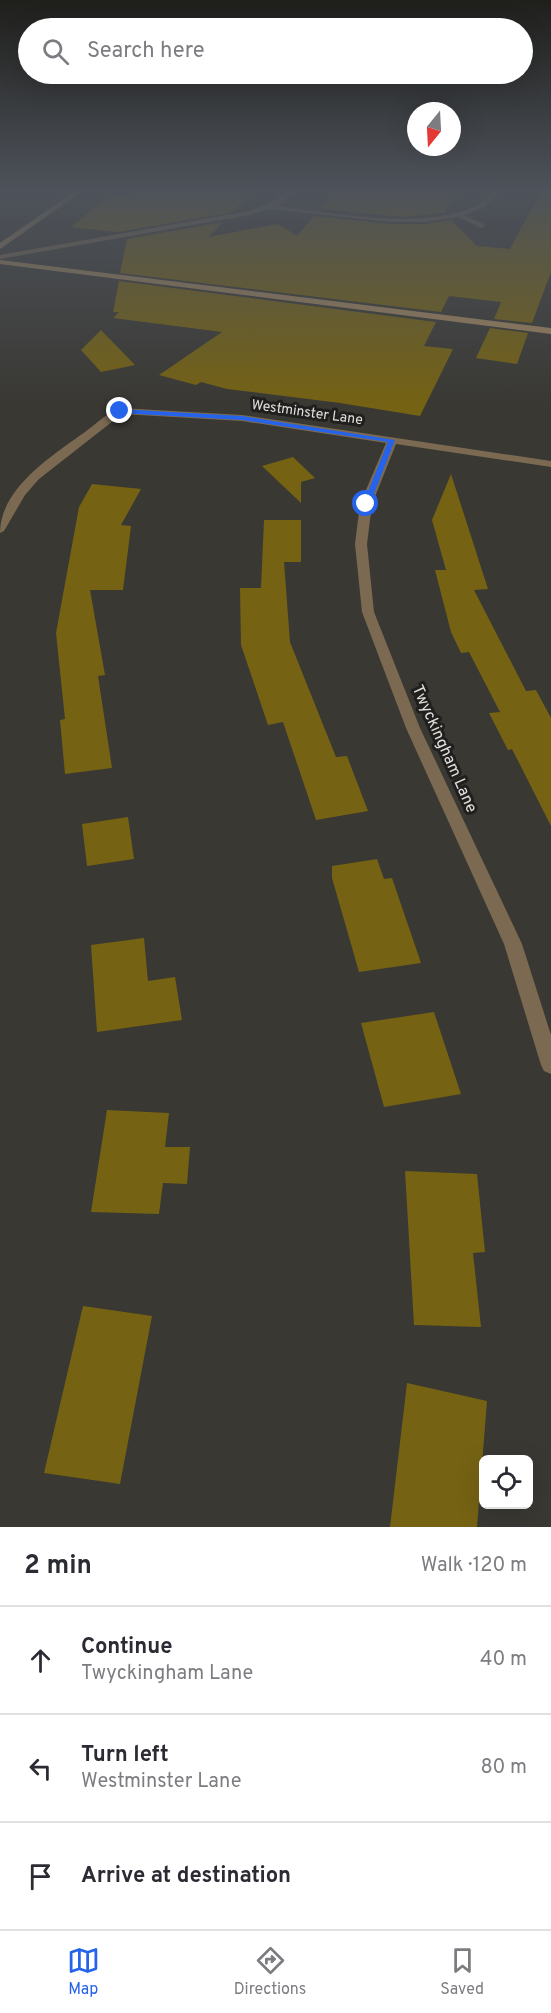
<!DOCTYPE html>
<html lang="en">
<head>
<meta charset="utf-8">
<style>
  :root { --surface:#fff; --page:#f7f7f7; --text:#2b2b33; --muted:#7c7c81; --line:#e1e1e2; --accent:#2563eb }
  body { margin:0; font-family:Overpass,sans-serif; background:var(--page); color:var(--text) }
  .controls { position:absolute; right:18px; bottom:18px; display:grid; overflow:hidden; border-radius:9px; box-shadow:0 6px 24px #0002 }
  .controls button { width:54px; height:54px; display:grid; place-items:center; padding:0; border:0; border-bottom:2px solid var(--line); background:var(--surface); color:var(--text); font:30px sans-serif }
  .compass { position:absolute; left:407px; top:102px; width:54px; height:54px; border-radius:50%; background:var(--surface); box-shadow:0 6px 24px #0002; rotate:198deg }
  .stop { position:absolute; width:18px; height:18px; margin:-14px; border:4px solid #2563eb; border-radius:50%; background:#fff }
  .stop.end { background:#2563eb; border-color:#fff; box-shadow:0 2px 6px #0008 }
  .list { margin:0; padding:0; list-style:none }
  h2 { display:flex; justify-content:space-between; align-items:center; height:78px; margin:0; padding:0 24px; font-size:26px }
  h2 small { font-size:20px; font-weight:400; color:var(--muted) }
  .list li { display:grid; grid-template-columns:39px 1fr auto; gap:18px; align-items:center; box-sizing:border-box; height:108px; padding:0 24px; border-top:2px solid var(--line) }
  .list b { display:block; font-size:22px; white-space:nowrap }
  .list p { margin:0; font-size:20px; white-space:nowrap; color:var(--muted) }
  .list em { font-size:20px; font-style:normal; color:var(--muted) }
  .icon { flex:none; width:33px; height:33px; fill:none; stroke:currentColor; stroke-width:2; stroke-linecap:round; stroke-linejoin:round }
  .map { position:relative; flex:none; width:551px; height:1527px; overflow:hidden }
  .search { position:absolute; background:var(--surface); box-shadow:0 6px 24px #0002; left:18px; right:18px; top:18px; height:66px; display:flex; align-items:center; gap:15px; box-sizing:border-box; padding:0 21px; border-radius:33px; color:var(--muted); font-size:22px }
  .sheet { height:402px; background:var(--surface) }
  nav { display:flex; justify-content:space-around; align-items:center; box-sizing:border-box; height:84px; border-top:2px solid var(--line); background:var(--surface); font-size:16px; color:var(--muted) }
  nav a { display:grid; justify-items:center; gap:3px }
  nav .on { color:var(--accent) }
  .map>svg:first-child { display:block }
  .building { fill:#756213 }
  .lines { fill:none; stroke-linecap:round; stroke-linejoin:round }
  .street { fill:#7b6a51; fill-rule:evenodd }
  .secondary { fill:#a0855d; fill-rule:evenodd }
  .route { fill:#2563eb }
  .labels { text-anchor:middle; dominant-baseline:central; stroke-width:6; stroke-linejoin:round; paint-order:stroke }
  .far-street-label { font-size:14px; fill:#e1e0dd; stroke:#201f1d }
  .street-label { font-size:16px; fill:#e1e0dd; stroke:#201f1d }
</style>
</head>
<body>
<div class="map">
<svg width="551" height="1527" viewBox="0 0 551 1527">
  <rect width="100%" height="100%" fill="#393833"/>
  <!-- building -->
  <path class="building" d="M132,191H253L233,212L118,232L71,227L110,196L124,198Z
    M328,191H460L444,213L404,217L319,209L328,200Z
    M541,191H551V272L532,323L494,319L501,302L449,296L441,312L120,273L127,239L223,222L208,237L278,224L297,236L314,216L391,224H425L451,220L477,246L510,249Z
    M119,281L436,322L424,346L453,349L420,416L340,403L227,389L201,382L196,385L159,375L222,332L113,318L119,312H113Z
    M490,328L528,333L517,364L476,358Z
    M101,330L135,365L101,372L81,350Z
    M293,457L315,478L301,482V503L262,466Z
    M451,474L488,589L474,590L526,691L536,690L551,718V826L512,749L508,750L489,713L500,712L469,652L461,653L451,632L435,570H446L432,520Z
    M92,484L141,489L121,525L131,526L123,590H90L105,675L98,676L112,768L65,774L60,720L65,719L56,633L79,507Z
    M264,520H301V562H284L290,642L336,757L347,756L368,811L316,820L283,722L268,725L241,645L240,588H261Z
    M128,817L134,859L87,866L82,824Z
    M377,859L384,879L392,878L421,963L359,972L332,878V866Z
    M144,938L148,981L175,977L182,1020L97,1032L91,945Z
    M434,1012L461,1094L384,1107L361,1023Z
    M107,1110L169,1113L165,1147H190L187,1184L163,1183L159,1214L91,1212Z
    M405,1171L477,1174L485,1252L473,1253L481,1327L414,1325Z
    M83,1306L152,1316L120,1484L44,1473Z
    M407,1383L487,1401L477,1527H390Z"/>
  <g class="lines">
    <!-- street -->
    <path class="street" d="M288,191H296L277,206C336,213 420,231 476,206C483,202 488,196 494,191H502L483,208L464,215L484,224L485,226L481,228L458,217L425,222H391L269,209L250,215L0,259V255L249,211L270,203Z
      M120,408L242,415L551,461V467L396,444L372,504L367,544L374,612L420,728L522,944L551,1035V1074L544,1071L541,1065L504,944L406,728L362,612L355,544L360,504L386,443L242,421L122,414L39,479L25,495L4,531L0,533C0,488 53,455 85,432C96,424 108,412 120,408Z"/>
    <!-- secondary -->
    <path class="secondary" d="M75,191H83L0,249V243Z
      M0,260L551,328V334L0,264Z"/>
  </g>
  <!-- sky -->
  <linearGradient id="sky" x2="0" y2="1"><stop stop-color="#1f1f1c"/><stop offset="0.47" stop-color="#4e535b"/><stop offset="1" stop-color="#4e535b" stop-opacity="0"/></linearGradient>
  <rect width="551" height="405" fill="url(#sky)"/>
  <!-- route -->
  <path class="route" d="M118,409L242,416L395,440L370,504L366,507L363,504L388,442L242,420L120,413Z"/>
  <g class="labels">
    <!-- far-street labels -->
    <g class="far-street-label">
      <text transform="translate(307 413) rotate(8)">Westminster Lane</text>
    </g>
    <!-- street labels -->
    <g class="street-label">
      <text transform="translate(444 749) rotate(66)">Twyckingham Lane</text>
    </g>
  </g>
</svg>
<div class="controls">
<button><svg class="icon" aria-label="locate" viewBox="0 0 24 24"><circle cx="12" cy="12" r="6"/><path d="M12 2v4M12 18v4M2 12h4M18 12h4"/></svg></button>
</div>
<svg class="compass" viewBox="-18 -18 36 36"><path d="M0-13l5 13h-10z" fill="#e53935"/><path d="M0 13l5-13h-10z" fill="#7c7c81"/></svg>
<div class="stop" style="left:366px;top:504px"></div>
<div class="stop end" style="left:120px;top:411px"></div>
<div class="search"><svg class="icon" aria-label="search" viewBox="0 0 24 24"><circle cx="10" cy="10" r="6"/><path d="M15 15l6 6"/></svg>Search here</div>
</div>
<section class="sheet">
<h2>2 min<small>Walk · 120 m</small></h2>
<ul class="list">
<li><svg class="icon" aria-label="ahead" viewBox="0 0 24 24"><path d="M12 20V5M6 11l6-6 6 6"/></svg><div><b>Continue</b><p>Twyckingham Lane</p></div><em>40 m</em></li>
<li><svg class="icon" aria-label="left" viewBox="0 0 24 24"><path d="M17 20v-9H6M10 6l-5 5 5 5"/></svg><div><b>Turn left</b><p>Westminster Lane</p></div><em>80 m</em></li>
<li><svg class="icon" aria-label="arrive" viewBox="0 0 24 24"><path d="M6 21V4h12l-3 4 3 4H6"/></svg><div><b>Arrive at destination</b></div></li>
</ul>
</section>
<nav>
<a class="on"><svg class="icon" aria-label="map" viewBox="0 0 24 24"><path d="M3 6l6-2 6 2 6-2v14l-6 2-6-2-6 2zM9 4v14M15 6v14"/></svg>Map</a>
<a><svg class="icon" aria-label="directions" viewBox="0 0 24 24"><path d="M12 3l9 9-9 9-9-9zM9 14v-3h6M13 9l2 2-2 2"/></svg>Directions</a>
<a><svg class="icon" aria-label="saved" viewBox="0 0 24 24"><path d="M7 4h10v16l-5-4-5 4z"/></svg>Saved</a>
</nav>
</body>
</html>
